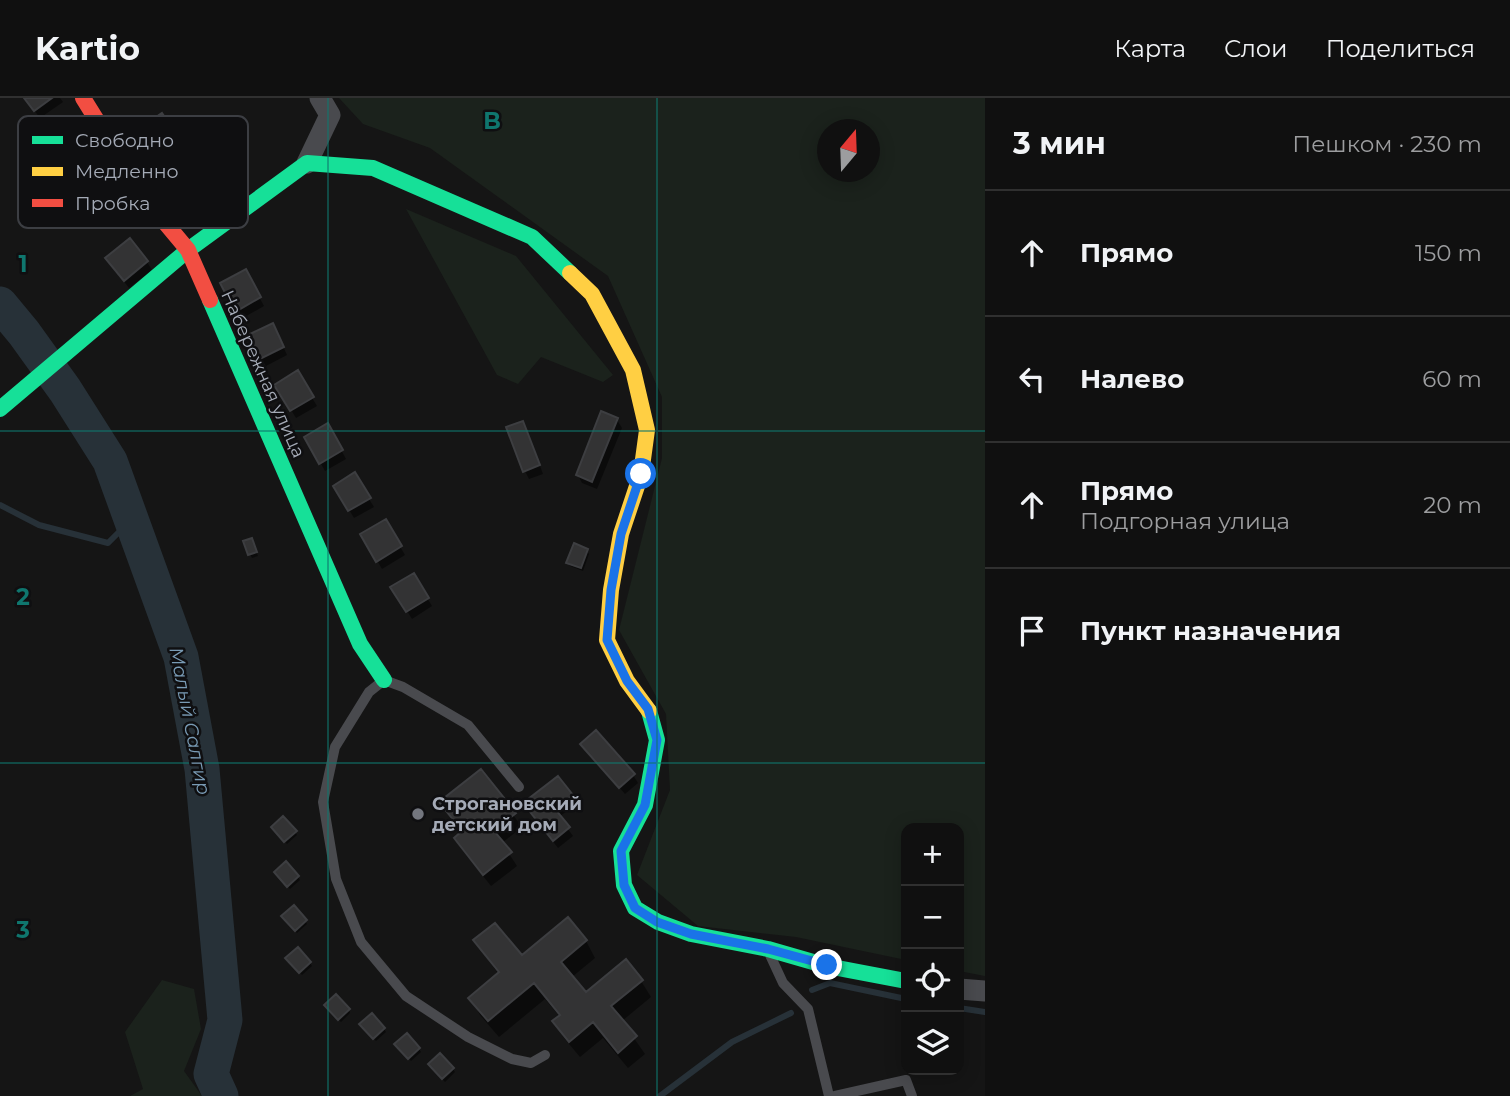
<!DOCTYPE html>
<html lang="ru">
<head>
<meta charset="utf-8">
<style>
  :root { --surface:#101010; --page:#1e1e1e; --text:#f1f3f6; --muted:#9c9d9f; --line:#303030 }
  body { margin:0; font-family:Montserrat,sans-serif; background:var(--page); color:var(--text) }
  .controls { position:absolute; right:21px; bottom:21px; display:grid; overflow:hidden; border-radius:14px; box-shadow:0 4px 18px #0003 }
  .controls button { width:63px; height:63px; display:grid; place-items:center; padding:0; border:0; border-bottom:2px solid var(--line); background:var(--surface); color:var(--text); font:35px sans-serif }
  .compass { position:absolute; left:817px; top:21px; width:63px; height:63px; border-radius:50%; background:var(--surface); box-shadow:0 4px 18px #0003; rotate:19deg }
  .stop { position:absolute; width:21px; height:21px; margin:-16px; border:5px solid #1a73e8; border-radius:50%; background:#fff }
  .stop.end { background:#1a73e8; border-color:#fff; box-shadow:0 2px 7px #0008 }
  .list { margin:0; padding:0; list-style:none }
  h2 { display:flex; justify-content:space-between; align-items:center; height:91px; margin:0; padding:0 28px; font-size:30px }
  h2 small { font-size:23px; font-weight:400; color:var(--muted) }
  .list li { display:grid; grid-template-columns:46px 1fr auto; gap:21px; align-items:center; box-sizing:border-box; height:126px; padding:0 28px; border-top:2px solid var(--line) }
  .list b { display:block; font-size:26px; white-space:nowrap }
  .list p { margin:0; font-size:23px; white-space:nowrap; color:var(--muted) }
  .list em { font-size:23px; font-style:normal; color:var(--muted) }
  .icon { flex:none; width:38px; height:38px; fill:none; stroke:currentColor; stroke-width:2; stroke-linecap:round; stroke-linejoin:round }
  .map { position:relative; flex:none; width:985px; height:998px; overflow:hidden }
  header { display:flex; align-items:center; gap:42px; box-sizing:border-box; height:98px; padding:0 35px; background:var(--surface); border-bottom:2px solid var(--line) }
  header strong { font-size:33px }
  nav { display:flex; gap:38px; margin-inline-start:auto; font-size:24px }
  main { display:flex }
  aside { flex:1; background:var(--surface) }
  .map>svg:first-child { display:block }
  .green { fill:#1b221c; fill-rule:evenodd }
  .shadow { fill:#0007 }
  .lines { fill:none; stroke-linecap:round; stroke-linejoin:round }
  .stream { stroke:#273138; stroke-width:6 }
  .river { stroke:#273138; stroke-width:35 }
  .building { fill:#333334; stroke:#3d3e41; stroke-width:2 }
  .lane { stroke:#494a4e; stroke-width:10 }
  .street { stroke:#494a4e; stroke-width:21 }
  .fast { stroke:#16e098; stroke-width:16 }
  .slow { stroke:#ffcf43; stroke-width:16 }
  .jam { stroke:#f24e42; stroke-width:16 }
  .route { stroke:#1a73e8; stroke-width:9 }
  .grid { fill:none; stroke:#0f766e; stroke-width:2; stroke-opacity:0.55 }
  .poi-dot { fill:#73767e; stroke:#0f0f11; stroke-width:2.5 }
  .labels { text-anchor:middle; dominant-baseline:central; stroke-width:5; stroke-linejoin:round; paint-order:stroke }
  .street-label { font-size:18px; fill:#a5abb7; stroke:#0f0f11 }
  .poi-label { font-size:18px; font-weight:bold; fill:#a5abb7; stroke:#0f0f11; text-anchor:start }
  .water-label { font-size:19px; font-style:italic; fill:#799bb5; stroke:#0f0f11 }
  .key { fill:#0f0f11; stroke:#3c3e43; stroke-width:2 }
  .key-label { font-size:19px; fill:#a5abb7 }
  .grid-label { font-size:23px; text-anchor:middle; font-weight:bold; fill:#0f766e; stroke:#0f0f11; stroke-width:5; stroke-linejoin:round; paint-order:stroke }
</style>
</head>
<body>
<header>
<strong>Kartio</strong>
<nav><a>Карта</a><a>Слои</a><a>Поделиться</a></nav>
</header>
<main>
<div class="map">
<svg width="985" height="998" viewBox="0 0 985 998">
  <rect width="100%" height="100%" fill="#151515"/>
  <!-- green -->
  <path class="green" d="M339,0H985V878L959,873V730H906V862L796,839L698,828L637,777L670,692L666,616L619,532L662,360V299L608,178L430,50L363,26ZM828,32H870V74H828Z
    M406,111L516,158L613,277L603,284L541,259L518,286L497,277Z
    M162,882L194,891L201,931L184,973L202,998H130L143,991L125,934Z"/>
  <!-- shadow -->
  <path class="shadow" d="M25,0H60L63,4L40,20Z
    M162,17L186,53L165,67L146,39Z
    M107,161L147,164L152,172L129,190Z
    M245,173L264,208L241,221L222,186Z
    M277,235L287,257L266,268L261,260Z
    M297,275L317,308L296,320L276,287Z
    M617,322L622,330L597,391L582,385L578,377Z
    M328,328L346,361L325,373L306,339Z
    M527,333L543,376L529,381L525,373Z
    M354,377L374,409L354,420L335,388Z
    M385,423L405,457L382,471L362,436Z
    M253,446L258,458L252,460L250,456Z
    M587,453L589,456L583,473L570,468L568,464Z
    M413,477L432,508L412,521L393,490Z
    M582,646L633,677L638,685L625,696Z
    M481,674L522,729L502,745L517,768L491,788L463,753L456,740L462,735L441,705Z
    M571,698L576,706L559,719L573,738L558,750L530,714Z
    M275,733L295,734L297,737L287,746Z
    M278,778L298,779L300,782L290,791Z
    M285,822L305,823L307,826L297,835Z
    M568,822L586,843L595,860L572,879L586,896L641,883L651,899L622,923L645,956L628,970L603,940L580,959L564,940L554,923L560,919L545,901L499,939L480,917L471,900L499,877L475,843L521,860Z
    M290,863L310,865L312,868L302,877Z
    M328,911L349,912L350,915L341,924Z
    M364,930L384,931L386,934L376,943Z
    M399,949L419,951L421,954L411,963Z
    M432,970L453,971L455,974L445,984Z"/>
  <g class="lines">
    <!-- stream -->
    <path class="stream" d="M0,407L39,427L108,445L132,421
      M812,892L830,885L906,901
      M959,910L985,914
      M660,998L732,944L791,915"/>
    <!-- river -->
    <path class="river" d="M0,206L24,235L65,292L110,363L181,559L202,671L225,922L211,976L221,998"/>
  </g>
  <!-- building -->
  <path class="building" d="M24,0H52L34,13Z
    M162,15L182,44L159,60L139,31Z
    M130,140L148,163L124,183L105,160Z
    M246,171L261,199L235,214L220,185Z
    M273,225L284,249L260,261L248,237Z
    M298,272L314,299L290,313L274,287Z
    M601,313L618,320L592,384L576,377Z
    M523,323L540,367L523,374L506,329Z
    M328,325L343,352L319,366L304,339Z
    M355,374L371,400L348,413L333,388Z
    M386,421L402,448L376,464L360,436Z
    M252,440L257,454L248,457L243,443Z
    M574,445L588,451L581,470L566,465Z
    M414,475L429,500L406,514L390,489Z
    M596,632L635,676L619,690L580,646Z
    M481,671L516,715L494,733L512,754L483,777L454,740L462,733L439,704Z
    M558,678L573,697L555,711L570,729L553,743L523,705Z
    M283,718L297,733L284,744L271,729Z
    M286,763L299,778L287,789L274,774Z
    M294,807L307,822L295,833L281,818Z
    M568,819L587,842L561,864L586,894L626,861L643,882L611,908L637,938L618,955L593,924L569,944L552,923L560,917L534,885L488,923L468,900L499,874L473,842L495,825L522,857Z
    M298,849L311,864L299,875L285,860Z
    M336,896L350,911L338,922L324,907Z
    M372,915L385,930L373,941L359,926Z
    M407,935L420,950L408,961L394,946Z
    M440,955L454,970L442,981L428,966Z"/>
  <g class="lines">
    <!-- lane -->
    <path class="lane" d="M519,689L468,627L403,589L384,582L369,594L335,649L323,704L336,781L361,844L406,898L468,939L512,961L531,965L545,957
      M770,857L783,885L808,911L829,998
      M835,998L906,982L912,998"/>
    <!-- street -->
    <path class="street" d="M307,65L330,17L320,0
      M959,891L985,893"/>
    <!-- fast -->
    <path class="fast" d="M210,202L360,546L384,582
      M0,311L188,152L307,65L373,70L532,139L570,175
      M649,613L657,642L645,707L621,753L624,787L635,810L658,824L691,836L768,851L827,868L906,883"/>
    <!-- slow -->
    <path class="slow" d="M570,175L592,196L633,272L647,332L641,376L621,436L611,492L607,542L627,583L649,613"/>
    <!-- jam -->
    <path class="jam" d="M83,0L147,103L188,152L210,202"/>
  </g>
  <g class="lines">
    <!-- route -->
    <path class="route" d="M641,376L621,436L611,492L607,542L627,583L648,611L657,642L645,707L621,753L624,787L635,810L657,824L691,836L768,851L827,867"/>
  </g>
  <!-- grid -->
  <path class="grid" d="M328,0V998M657,0V998M0,333H985M0,665H985"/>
  <!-- markers -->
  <circle class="poi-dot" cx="418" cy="716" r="7"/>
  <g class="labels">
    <!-- street labels -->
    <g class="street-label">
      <text transform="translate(263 276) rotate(66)">Набережная улица</text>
    </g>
    <!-- poi labels -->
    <g class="poi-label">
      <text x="432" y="706">Строгановский<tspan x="432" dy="21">детский дом</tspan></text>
    </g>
    <!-- water labels -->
    <g class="water-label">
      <text transform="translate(190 623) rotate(79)">Малый Салгир</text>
    </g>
  </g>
  <!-- legend -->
  <rect x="18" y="18" width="230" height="112" rx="10" class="key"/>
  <rect x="32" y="38" width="31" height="8" fill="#16e098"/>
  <rect x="32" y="69" width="31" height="9" fill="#ffcf43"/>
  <rect x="32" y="101" width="31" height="8" fill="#f24e42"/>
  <g class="key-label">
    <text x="75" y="49">Свободно</text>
    <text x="75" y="80">Медленно</text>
    <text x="75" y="112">Пробка</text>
  </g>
  <g class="grid-label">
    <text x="492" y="31">B</text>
    <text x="23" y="174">1</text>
    <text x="23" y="507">2</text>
    <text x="23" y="840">3</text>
  </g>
</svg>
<div class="controls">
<button>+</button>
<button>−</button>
<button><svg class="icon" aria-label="locate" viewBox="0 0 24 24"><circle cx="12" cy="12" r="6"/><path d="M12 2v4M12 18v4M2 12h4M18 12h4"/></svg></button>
<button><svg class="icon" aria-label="layers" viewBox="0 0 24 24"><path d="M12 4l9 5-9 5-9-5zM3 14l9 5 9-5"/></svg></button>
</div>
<svg class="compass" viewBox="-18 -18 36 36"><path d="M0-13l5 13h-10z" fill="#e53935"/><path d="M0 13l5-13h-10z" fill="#9c9d9f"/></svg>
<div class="stop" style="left:641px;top:376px"></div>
<div class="stop end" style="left:827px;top:867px"></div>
</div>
<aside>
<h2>3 мин<small>Пешком · 230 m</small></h2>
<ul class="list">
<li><svg class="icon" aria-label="ahead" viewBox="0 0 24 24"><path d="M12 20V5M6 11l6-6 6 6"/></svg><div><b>Прямо</b></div><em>150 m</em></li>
<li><svg class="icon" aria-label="left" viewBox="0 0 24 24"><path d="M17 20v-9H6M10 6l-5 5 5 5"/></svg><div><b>Налево</b></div><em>60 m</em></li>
<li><svg class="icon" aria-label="ahead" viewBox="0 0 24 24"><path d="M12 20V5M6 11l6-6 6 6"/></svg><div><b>Прямо</b><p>Подгорная улица</p></div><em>20 m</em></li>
<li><svg class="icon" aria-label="arrive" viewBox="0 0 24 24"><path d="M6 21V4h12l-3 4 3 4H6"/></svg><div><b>Пункт назначения</b></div></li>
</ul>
</aside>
</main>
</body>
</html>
